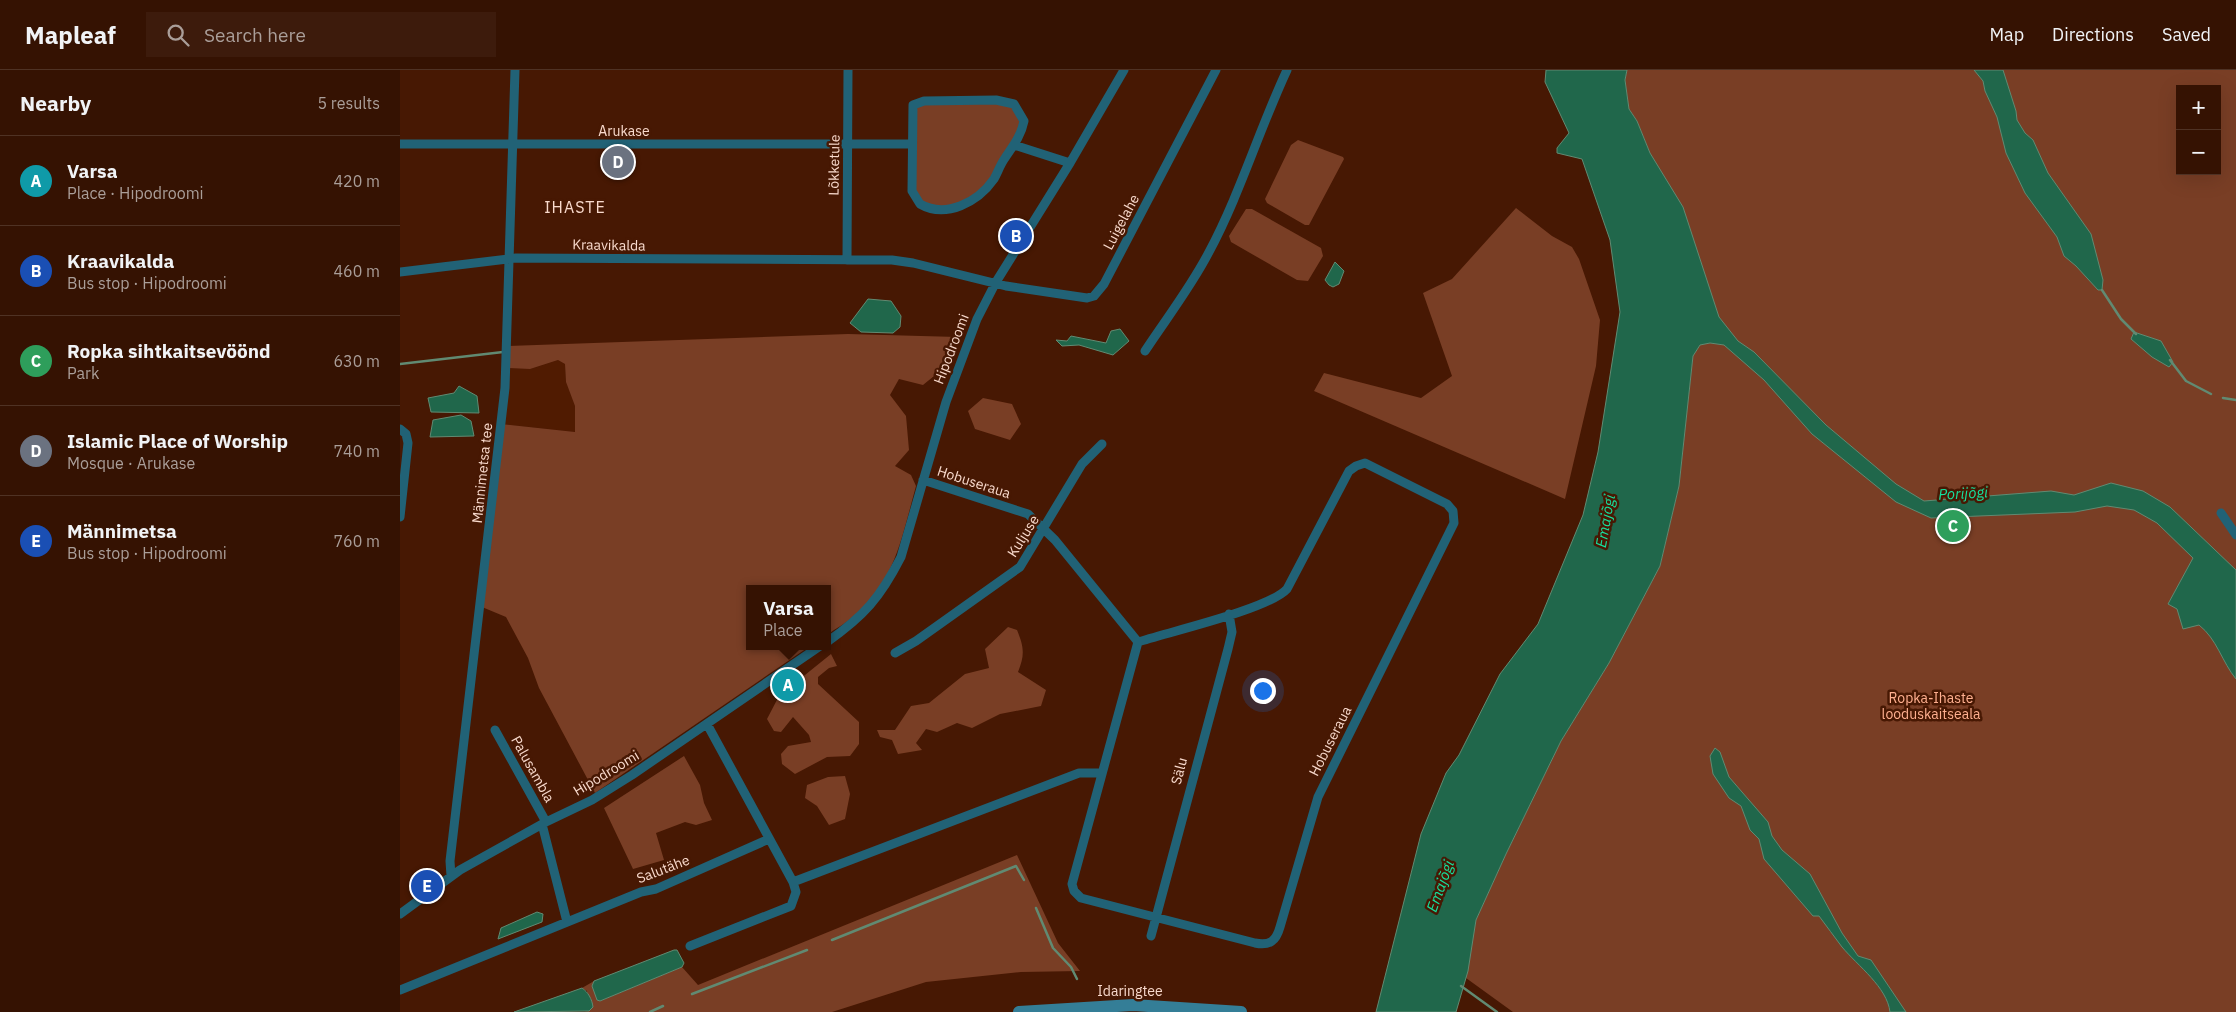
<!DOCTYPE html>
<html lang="en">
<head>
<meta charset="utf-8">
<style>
  :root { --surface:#351202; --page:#3d1b0c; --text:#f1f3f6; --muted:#aa9e99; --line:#4f3224; --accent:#0ccafa }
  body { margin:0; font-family:"IBM Plex Sans",sans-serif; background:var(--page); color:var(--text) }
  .controls { position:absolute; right:15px; top:15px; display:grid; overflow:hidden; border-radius:0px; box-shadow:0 5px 20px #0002 }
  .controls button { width:45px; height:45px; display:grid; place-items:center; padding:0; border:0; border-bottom:1px solid var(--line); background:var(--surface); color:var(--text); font:25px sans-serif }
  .you { position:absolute; left:862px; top:620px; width:18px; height:18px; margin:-12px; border:4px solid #fff; border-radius:50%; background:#1a73e8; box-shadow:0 0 0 8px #1a73e833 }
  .badge { display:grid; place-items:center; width:32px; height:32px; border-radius:50%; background:var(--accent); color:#fff; font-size:16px; font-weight:700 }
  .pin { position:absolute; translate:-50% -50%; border:2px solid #fff; box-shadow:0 1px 5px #0006 }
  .popup { position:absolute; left:346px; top:515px; width:85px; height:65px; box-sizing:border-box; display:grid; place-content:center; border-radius:0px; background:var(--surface); filter:drop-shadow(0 1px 4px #0005); font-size:16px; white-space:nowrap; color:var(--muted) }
  .popup b { font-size:19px; color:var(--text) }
  .popup::after { content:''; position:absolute; left:50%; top:100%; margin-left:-10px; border:10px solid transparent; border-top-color:var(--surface) }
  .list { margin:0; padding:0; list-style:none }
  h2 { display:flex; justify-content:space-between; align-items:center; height:65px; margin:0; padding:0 20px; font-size:21px }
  h2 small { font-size:16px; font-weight:400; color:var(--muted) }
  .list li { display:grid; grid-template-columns:32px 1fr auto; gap:15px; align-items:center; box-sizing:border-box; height:90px; padding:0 20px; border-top:1px solid var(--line) }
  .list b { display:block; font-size:19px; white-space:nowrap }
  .list p { margin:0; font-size:16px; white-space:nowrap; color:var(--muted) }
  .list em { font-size:16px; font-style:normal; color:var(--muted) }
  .icon { flex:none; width:28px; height:28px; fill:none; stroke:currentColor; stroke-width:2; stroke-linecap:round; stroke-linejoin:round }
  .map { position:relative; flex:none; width:1836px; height:942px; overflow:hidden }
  header { display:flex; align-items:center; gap:30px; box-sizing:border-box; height:70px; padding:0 25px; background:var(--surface); border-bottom:1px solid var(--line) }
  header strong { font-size:24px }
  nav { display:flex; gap:28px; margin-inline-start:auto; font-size:18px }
  .search { width:350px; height:45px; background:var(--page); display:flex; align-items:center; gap:12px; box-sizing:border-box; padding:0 18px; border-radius:0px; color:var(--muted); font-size:19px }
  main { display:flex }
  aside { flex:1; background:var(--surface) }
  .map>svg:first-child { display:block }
  .built { fill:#501b01 }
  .green { fill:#793e25; fill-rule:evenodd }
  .water { fill:#20674b; stroke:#618a72 }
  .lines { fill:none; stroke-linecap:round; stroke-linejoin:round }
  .stream { stroke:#618a72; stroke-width:2.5 }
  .minor { stroke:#216276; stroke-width:9 }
  .secondary { stroke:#347e97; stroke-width:12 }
  .labels { text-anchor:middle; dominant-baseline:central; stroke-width:5; stroke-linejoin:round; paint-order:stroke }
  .street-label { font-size:14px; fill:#f9dacd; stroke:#471803 }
  .park-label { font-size:14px; fill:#ffb090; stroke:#471803 }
  .water-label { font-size:15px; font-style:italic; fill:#16e09e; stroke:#471803 }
  .quarter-label { font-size:16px; letter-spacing:1px; fill:#f9dacd; stroke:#471803 }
</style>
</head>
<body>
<header>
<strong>Mapleaf</strong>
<div class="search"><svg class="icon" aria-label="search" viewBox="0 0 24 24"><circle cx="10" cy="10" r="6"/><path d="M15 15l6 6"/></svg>Search here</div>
<nav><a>Map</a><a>Directions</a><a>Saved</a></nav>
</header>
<main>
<aside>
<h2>Nearby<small>5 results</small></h2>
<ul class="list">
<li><span class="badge" style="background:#0f9aa8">A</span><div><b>Varsa</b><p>Place · Hipodroomi</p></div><em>420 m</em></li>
<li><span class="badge" style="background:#1a4fb4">B</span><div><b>Kraavikalda</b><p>Bus stop · Hipodroomi</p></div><em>460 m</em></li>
<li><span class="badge" style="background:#2e9e5b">C</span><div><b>Ropka sihtkaitsevöönd</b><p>Park</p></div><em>630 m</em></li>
<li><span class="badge" style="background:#6b7280">D</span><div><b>Islamic Place of Worship</b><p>Mosque · Arukase</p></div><em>740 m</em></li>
<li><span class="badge" style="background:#1a4fb4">E</span><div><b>Männimetsa</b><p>Bus stop · Hipodroomi</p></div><em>760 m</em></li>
</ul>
</aside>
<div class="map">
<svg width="1836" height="942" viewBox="0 0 1836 942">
  <rect width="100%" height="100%" fill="#471803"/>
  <!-- built -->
  <path class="built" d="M158,290L165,294L166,312L175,336V362L101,354L106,298L130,299Z"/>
  <!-- green -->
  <path class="green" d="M1227,0H1836V942H1113L1066,908L1076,850L1106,784L1161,671L1209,593L1260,496L1279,416L1293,285L1300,275L1250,83L1237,51L1229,39L1225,10ZM1780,19H1817V101H1780Z
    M602,32L615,38L622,51C617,65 590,116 579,124C564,136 544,137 527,136L515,124L517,35Z
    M898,70L943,87L944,89L909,155H905L867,133L865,129L891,75Z
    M1116,138L1152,166L1172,177L1179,189L1200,250L1196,296L1165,429L914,321L924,303L1021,328L1052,306L1023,223L1052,209Z
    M846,139H852L921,178L923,186L908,211L897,210L831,172L829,166Z
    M448,264L558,267C549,292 544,299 523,315L499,309L490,325L506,346L509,380L495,396L511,405L516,416C503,462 495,513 455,545C447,553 436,558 427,565V519H349V576H410L195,723L139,618L128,588L106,547L82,537L101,354L175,362V336L166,312L165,294L158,290L130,299L106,298L107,276Z
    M583,328L612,334L621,354L610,370L575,359L568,341Z
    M608,557L617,560C624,577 625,585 618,602L646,620L641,636L600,644L572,658L557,653L537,662L526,659L516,673L522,680L498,684L492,670L480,667L477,660H495L511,636L529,633L565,604L589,598L585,579Z
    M431,584L437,596L429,598L418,607V614L459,652V674L450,686L427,687L395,704L382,694L381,684L388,676L411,672L409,665L393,647L381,662L374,661L367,649L379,626Z
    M284,686L300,715L304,733L312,750L296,755L285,752L256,763L264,790L233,799L204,738Z
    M445,706L450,724L445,749L429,755L417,736L405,728L407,715L428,707Z
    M617,785L658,873L680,901L621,902L526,912L432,942H184L189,941L187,921L182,918L194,911L192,916L200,931L282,897L298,915Z"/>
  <!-- water -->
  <path class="water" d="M1146,0H1227L1225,10L1229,39L1237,51L1250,83L1283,137L1319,247L1338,271L1354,282L1426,355L1496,414L1524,431L1651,421L1674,425L1711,413L1743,421L1770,437L1836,500V609C1822,592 1817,569 1799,555L1783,559L1777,539L1768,534L1793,488L1757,453L1734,440L1707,436L1675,442L1531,448L1496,432L1412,364L1364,310L1324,275L1310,273L1300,275L1293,286L1279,416L1260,496L1209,593L1161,671L1106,784L1076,850L1068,901L1056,942H976L1021,764L1046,703L1059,685L1100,604L1138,554L1183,445L1198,382L1220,242L1210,170L1182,89L1157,83V78L1169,63L1145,12Z
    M1574,0H1603L1616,41L1617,50L1625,63L1633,70L1648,103L1691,164L1703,210L1702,220H1698L1676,196L1664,186L1657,167L1625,123L1606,83L1597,47L1585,21L1583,11Z
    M935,192L944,201L939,214L933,217L929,215L925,210Z
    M468,229L491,231L501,246L500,257L493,263L461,262L450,253Z
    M720,259L729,271L713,285L679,275L662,276L656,270L667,271L671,266L706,273L711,261Z
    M1734,262L1761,271L1773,292L1769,297L1752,287L1731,269Z
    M59,316L77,326L79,343L31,342L28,328L54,323Z
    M61,345L71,351L74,366L30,367L33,350Z
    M1315,678L1320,682L1329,707L1368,752L1372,766L1382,780L1410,804L1442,863L1458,886L1471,890L1506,942H1490C1487,917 1458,896 1442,877C1434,867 1427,856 1419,846H1413L1364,789L1359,769L1350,760L1341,736L1329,728L1313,704L1310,686Z
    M137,842L143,844L142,852L98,869L101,858Z
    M274,880H277L284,893L282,897L200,931L197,930L192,916L194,911Z
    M182,918C188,922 192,929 193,937L189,941L114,942Z"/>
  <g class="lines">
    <!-- stream -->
    <path class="stream" d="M1702,220L1721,249L1736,264
      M1770,290L1786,311L1811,324
      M0,294L103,282
      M1823,328L1836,330
      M636,838L653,878L671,897L677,909
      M432,870L616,796L624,810
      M1061,916L1097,942
      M292,924L407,880
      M250,942L263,936"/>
    <!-- minor -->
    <path class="minor" d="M596,30L614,34L624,51C621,66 613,76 605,88C600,95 598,102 594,109C578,132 546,149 520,134L512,121L513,35L524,31Z
      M0,74H512
      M614,75L670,93
      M447,190L448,0
      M0,202L116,188L492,190L513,193L606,216L687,228L694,226L704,214L816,0
      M745,281C766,249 791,217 809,182C840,124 859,60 887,0
      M0,359L6,364L8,373L0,447
      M965,393L1047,434L1053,441L1054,453L918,727L880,857C876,871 870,876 855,873L681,828L674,821L672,814L738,572C769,562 869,539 887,519L949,401L956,396Z
      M523,410L628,444L655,470L738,572
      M1821,443L1836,465
      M427,572C464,546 480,528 501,487L546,332L577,249L596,212L670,93L724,0
      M495,583L516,571L620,497L682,394L702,374
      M307,654L393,812L679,703H701
      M95,660L146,752
      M142,754L167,852
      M51,806L50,791L105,318L115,0
      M0,844L60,800L146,752L192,730L232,705L420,576
      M751,866L828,579L832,562L829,544
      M290,876L391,836L396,822L393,812
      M0,920L241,822L256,819L369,769"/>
    <!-- secondary -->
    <path class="secondary" d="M619,942L733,935L841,942"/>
  </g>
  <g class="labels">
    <!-- street labels -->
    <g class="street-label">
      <text x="224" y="61">Arukase</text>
      <text transform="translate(434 95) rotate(-89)">Lõkketule</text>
      <text transform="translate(721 152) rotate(-62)">Luigelahe</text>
      <text transform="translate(209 175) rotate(1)">Kraavikalda</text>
      <text transform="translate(551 279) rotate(-69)">Hipodroomi</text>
      <text transform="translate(82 403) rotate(-84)">Männimetsa tee</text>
      <text transform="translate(574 412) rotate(18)">Hobuseraua</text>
      <text transform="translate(623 466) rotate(-58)">Kuljuse</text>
      <text transform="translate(930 671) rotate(-63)">Hobuseraua</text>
      <text transform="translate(133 699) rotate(61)">Palusambla</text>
      <text transform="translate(779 701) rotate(-75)">Sälu</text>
      <text transform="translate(206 703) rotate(-31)">Hipodroomi</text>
      <text transform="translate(263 799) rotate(-21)">Salutähe</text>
      <text x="730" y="921">Idaringtee</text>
    </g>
    <!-- park labels -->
    <g class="park-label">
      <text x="1531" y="628">Ropka-Ihaste<tspan x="1531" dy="16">looduskaitseala</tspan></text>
    </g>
    <!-- water labels -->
    <g class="water-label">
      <text transform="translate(1563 423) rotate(-3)">Porijõgi</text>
      <text transform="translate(1205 451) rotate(-80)">Emajõgi</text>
      <text transform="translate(1040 816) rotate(-70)">Emajõgi</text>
    </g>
    <!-- quarter labels -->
    <g class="quarter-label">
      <text x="175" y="137">IHASTE</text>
    </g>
  </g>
</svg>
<div class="controls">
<button>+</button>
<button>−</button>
</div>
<div class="you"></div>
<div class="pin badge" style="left:388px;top:615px;background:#0f9aa8">A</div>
<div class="popup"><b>Varsa</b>Place</div>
<div class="pin badge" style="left:616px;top:166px;background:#1a4fb4">B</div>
<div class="pin badge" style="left:1553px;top:456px;background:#2e9e5b">C</div>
<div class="pin badge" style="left:218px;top:92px;background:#6b7280">D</div>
<div class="pin badge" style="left:27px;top:816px;background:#1a4fb4">E</div>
</div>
</main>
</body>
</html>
